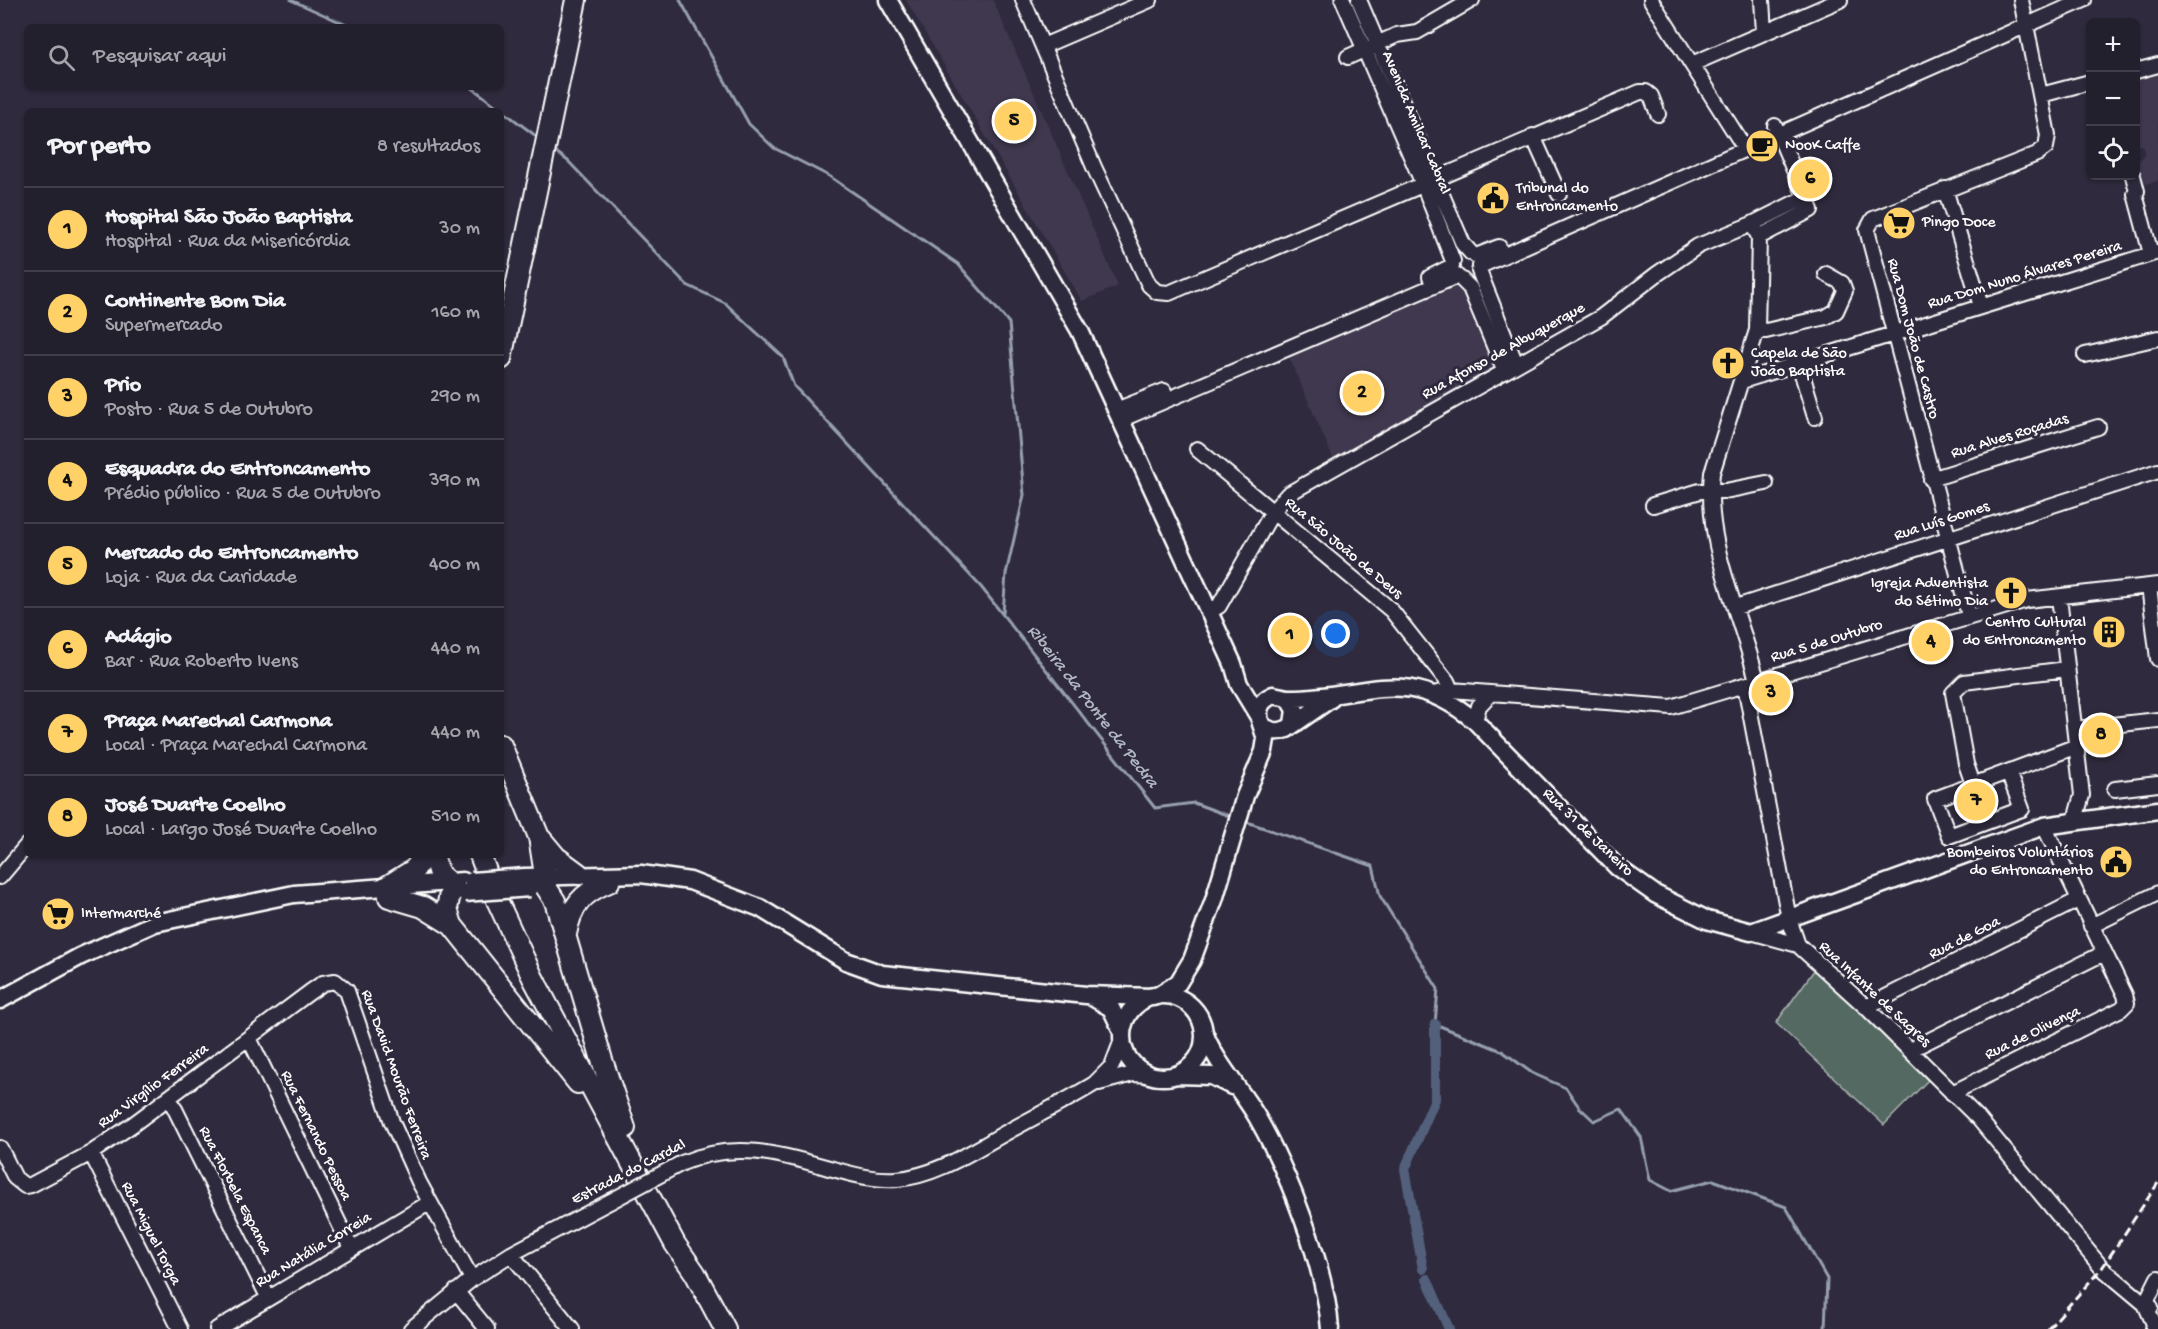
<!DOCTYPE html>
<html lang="pt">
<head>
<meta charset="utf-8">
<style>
  :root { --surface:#23202e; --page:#2f2d3a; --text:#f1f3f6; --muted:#a3a3aa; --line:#403e4a; --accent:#ffd166 }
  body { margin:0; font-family:"Gochi Hand",sans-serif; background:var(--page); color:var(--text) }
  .controls { position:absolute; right:18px; top:18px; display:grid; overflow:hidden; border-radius:9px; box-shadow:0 2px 4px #0004 }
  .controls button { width:54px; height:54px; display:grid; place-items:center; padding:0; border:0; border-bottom:2px solid var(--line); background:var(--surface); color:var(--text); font:30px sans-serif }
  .you { position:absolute; left:1336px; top:634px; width:21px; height:21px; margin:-15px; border:4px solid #fff; border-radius:50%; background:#1a73e8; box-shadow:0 0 0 9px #1a73e833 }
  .badge { display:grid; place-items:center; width:39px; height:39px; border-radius:50%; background:var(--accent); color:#111; font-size:20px; font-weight:700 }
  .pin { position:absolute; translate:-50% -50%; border:3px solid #fff; box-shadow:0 2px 6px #0006 }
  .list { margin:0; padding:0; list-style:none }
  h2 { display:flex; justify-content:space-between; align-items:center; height:78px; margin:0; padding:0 24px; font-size:26px }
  h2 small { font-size:20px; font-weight:400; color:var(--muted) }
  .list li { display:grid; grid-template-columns:39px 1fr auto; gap:18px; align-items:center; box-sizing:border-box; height:84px; padding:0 24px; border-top:2px solid var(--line) }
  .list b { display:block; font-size:22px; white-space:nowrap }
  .list p { margin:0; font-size:20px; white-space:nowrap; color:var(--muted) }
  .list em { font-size:20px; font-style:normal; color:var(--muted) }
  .icon { flex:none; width:33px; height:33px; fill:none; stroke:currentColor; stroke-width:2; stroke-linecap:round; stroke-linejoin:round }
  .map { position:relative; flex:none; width:2158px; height:1329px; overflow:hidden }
  .search { position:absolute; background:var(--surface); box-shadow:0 2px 4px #0004; left:24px; top:24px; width:480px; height:66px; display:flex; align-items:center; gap:15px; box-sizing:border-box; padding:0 21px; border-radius:9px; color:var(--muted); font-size:22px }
  .panel { position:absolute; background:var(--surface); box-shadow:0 2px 4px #0004; left:24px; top:108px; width:480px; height:750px; border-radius:9px }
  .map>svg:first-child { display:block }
  .built { fill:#41394f }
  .green { fill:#546963; stroke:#aab4b1; stroke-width:1.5 }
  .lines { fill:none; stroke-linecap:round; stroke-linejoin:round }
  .stream { stroke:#97a0b0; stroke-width:3 }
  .canal { stroke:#52617c; stroke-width:10 }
  .minor-casing { stroke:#fff; stroke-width:18 }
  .major-casing { stroke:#fff; stroke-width:21 }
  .highway-casing { stroke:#fff; stroke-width:24 }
  .minor { stroke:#2f2a3d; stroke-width:14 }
  .major { stroke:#2f2a3d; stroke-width:16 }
  .highway { stroke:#2f2a3d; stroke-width:20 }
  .rail { stroke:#fff; stroke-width:3; stroke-dasharray:9 4.5; stroke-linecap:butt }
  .minor-bridge-casing { stroke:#fff; stroke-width:18; stroke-linecap:butt }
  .major-bridge-casing { stroke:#fff; stroke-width:21; stroke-linecap:butt }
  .minor-bridge { stroke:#2f2a3d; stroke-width:14 }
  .major-bridge { stroke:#2f2a3d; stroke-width:16 }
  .labels { text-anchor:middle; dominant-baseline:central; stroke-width:6; stroke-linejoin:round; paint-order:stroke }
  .street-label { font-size:16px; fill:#fff; stroke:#2f2a3d }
  .poi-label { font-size:16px; fill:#fff; stroke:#2f2a3d; text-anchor:start }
  .water-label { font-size:18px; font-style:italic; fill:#b1b8c4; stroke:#2f2a3d }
</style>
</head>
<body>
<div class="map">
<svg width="2158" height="1329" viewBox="0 0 2158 1329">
  <rect width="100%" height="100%" fill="#2f2a3d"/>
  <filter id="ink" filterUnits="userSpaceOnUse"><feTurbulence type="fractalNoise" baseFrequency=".0167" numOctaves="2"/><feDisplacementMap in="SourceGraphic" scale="12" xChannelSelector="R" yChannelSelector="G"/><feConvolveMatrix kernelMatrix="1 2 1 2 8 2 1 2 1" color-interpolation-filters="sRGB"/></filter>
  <g filter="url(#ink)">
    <!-- built -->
    <path class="built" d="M906,0H993L1118,286L1082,301Z
      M2158,75V181L2146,184L2140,179L2136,164L2145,154L2142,145L2138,146L2136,136V77L2138,80Z
      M1459,284L1494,370L1333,458L1288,355L1405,304Z"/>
    <!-- green -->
    <path class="green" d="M1817,966L1932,1076L1884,1125L1776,1023Z"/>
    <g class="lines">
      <!-- stream -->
      <path class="stream" d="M291,0L351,27
        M680,0L749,124L774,148L829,176L958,264L1009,323L1024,495L1006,574L1003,613
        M471,87L540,139
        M552,149L568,161L687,285L725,303L783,357L794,386L981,587L1155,808L1194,803L1232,817
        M1244,821L1373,866L1380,896L1438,989L1435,1024L1502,1051L1532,1073L1566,1088L1579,1107L1594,1121L1621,1109L1641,1137L1650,1180L1671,1191L1713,1180L1786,1207L1827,1279L1825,1329"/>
      <!-- canal -->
      <path class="canal" d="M1423,1269L1405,1169L1435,1099V1024
        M1427,1279L1449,1329"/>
      <defs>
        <path id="minor" d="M1023,0L1094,167L1149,285L1157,292L1169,293L1640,92H1646L1651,96L1658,114
          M1343,0L1423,184L1453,261
          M1359,0L1463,244L1471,253
          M1651,0L1744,147
          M1762,0L1764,33
          M1043,46L1150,0
          M1348,57L1397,35L1417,32L1472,0
          M1692,64L1840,0
          M2136,71L2158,65
          M2041,95L2090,82
          M1533,136L1559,194
          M2133,176L2137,191L2135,194L2151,254
          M1945,189L1981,306
          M1759,237L1811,210L1775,126
          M1476,256L1499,247
          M1480,266L2084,0
          M1479,271L1516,364
          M1430,277L1452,266
          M1461,279L1470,288L1504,370
          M1757,330L1766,331L1826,317L1836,311L1845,291L1842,283L1826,274
          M2085,355L2158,338
          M1799,364L1815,417
          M1742,381L2158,252
          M1116,410L1164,391
          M1120,420L1457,276
          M1197,449L1391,610L1447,681L1451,690
          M1931,479L2098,427
          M1653,505L1700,491H1725L1766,483
          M2149,586L2158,659
          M2059,597L2082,795L2075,820
          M1736,607L2158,471
          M1209,612L1219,606L1273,511L1288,494L1601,317L1657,274L1698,246L1752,224
          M1969,616L1867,230L1873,219L2037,154L2046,147L2048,135L2021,0
          M1757,681C1741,614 1704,544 1712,473L1757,330L1759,237L1752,224L1806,197
          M1745,685L1789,919L1798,945L1866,1007L1978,1118L2102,1268L2145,1304L2154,1324L2153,1329
          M1433,694L1451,690L1671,707L2027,600L2158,585
          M1475,721L1479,706L1491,693
          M2075,729L2158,720
          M2008,772L2022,809L1949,836L1935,799L2077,746
          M1973,784L1966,764L1953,693L1964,682L2067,669
          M2115,789L2158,784
          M0,877L27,845
          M2091,926L2158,893
          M1751,932L1798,945
          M1866,1007L2078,900
          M249,1038L351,1248
          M1910,1050L2104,953
          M1099,1083L1133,1074L1150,1075
          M1952,1093L2121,1009L2127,1003L2125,995L2044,826
          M170,1099L268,1297
          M0,1148L15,1178L25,1186L31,1185L91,1153L132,1125L310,992L323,983L335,981L347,991L392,1122L419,1182L472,1279
          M91,1153L180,1329
          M682,1163C733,1141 778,1153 829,1168C851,1174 874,1181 897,1179C937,1176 974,1150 1009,1131C1038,1115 1066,1101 1094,1084L1112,1066L1122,1040
          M511,1254L572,1329
          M456,1291L487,1329
          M2151,1307L2145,1304L2158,1278
          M217,1329L429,1203
          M411,1329L472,1279L511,1254L611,1201"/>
        <path id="major" d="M888,0L1080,331L1233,664L1239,684L1259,717
          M1288,698C1366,699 1404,662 1475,721L1617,867L1655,894L1707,920L1751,932L2044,826L2158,810
          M1293,724L1295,710L1288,698L1273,695C1260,701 1256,710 1261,724C1269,732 1277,733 1287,729L1332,698
          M525,877L641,874L690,881L760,908L846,961L882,974L1086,995L1153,997
          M1122 1036a41 41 0 1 1 82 0a41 41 0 1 1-82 0Z
          M1157,996L1178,983L1192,960L1214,900L1245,796L1264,751L1266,739L1261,724
          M1092,997L1111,1008L1122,1031
          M0,1000L81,956L155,923L294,894L463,881
          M1204,1032C1216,1064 1240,1088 1257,1117C1288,1171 1326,1268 1330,1329
          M1177,1075L1212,1076L1232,1086"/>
        <path id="highway" d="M501,359L576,0
          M501,745L539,837L545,875
          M541,839L556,857L579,874
          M433,855L439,874L448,882
          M480,855L496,898L533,978L675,1244L695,1273L725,1329
          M386,887L415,869L424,855
          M546,887L555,901L602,1060L625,1128
          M450,893L447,909L452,925
          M389,897L423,907L452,925L578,1083
          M566,934C571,906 582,893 609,882"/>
      </defs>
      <!-- minor casing -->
      <use href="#minor" class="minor-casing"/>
      <!-- major casing -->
      <use href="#major" class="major-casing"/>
      <!-- highway casing -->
      <use href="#highway" class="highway-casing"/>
      <!-- minor -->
      <use href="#minor" class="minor"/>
      <!-- major -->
      <use href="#major" class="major"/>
      <!-- highway -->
      <use href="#highway" class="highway"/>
      <!-- rail -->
      <path class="rail" d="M2048,1329L2102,1268L2158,1183"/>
      <defs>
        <path id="minor-bridge" d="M611,1201L682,1163"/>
        <path id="major-bridge" d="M472,881L525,877
          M465,893L530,888"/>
      </defs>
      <!-- minor-bridge casing -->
      <use href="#minor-bridge" class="minor-bridge-casing"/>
      <!-- major-bridge casing -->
      <use href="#major-bridge" class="major-bridge-casing"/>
      <!-- minor-bridge -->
      <use href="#minor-bridge" class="minor-bridge"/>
      <!-- major-bridge -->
      <use href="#major-bridge" class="major-bridge"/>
    </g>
  </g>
  <!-- icons -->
  <defs>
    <symbol id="cafe-disc" viewBox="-11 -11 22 22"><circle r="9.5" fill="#ffd166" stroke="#2f2a3d"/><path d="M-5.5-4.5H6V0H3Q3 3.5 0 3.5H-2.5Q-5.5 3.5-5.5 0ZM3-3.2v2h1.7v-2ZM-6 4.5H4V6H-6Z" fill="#111"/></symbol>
    <symbol id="civic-disc" viewBox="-11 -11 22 22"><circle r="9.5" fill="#ffd166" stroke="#2f2a3d"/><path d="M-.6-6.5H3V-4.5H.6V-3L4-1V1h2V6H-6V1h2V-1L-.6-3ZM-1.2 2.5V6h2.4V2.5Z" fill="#111"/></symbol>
    <symbol id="supermarket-disc" viewBox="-11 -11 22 22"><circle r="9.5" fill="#ffd166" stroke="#2f2a3d"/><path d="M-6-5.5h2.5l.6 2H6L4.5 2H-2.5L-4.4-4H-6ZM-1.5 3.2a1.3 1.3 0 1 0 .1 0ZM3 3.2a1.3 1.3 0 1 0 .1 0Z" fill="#111"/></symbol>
    <symbol id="church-disc" viewBox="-11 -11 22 22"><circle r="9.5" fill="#ffd166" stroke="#2f2a3d"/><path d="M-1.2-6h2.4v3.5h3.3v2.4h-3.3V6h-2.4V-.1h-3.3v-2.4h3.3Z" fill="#111"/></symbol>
    <symbol id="building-disc" viewBox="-11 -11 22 22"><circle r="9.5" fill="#ffd166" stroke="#2f2a3d"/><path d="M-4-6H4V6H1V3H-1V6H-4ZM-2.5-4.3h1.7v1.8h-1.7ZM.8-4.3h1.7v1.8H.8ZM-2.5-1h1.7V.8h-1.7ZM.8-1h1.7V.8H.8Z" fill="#111"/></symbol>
  </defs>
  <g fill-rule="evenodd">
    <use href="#cafe-disc" x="1743" y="127" width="38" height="38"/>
    <use href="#civic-disc" x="1474" y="179" width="38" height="38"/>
    <use href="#supermarket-disc" x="1880" y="204" width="38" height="38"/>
    <use href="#church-disc" x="1709" y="344" width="38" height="38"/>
    <use href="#church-disc" x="1992" y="574" width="38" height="38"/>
    <use href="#building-disc" x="2090" y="613" width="38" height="38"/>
    <use href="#civic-disc" x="2097" y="843" width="38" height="38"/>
    <use href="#supermarket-disc" x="39" y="895" width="38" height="38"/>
  </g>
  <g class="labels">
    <!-- street labels -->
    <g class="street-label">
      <text transform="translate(1415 123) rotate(67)">Avenida Amilcar Cabral</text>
      <text transform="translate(2025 276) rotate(-17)">Rua Dom Nuno Álvares Pereira</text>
      <text transform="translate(1912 339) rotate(75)">Rua Dom João de Castro</text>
      <text transform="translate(1504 352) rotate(-29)">Rua Afonso de Albuquerque</text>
      <text transform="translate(2010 437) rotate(-17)">Rua Alves Roçadas</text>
      <text transform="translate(1942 522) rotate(-18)">Rua Luís Gomes</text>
      <text transform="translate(1343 549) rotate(40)">Rua São João de Deus</text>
      <text transform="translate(1827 642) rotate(-17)">Rua 5 de Outubro</text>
      <text transform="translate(1587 833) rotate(44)">Rua 31 de Janeiro</text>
      <text transform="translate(1965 939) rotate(-27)">Rua de Goa</text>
      <text transform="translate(1874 995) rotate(43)">Rua Infante de Sagres</text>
      <text transform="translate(2033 1034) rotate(-26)">Rua de Olivença</text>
      <text transform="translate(395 1075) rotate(70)">Rua David Mourão Ferreira</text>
      <text transform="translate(154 1087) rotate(-36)">Rua Virgílio Ferreira</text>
      <text transform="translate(315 1136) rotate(64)">Rua Fernando Pessoa</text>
      <text transform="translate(629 1173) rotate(-27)">Estrada do Cardal</text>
      <text transform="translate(234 1191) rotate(63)">Rua Florbela Espanca</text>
      <text transform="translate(150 1234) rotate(63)">Rua Miguel Torga</text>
      <text transform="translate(314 1251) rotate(-31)">Rua Natália Correia</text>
    </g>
    <!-- poi labels -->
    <g class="poi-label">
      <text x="1785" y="146">NooK Caffe</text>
      <text x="1516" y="189">Tribunal do<tspan x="1516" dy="18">Entroncamento</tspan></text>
      <text x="1922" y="223">Pingo Doce</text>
      <text x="1751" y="354">Capela de São<tspan x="1751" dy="18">João Baptista</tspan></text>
      <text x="1988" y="584" text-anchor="end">Igreja Adventista<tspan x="1988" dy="18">do Sétimo Dia</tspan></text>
      <text x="2086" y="623" text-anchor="end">Centro Cultural<tspan x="2086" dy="18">do Entroncamento</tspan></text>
      <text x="2093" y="853" text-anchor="end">Bombeiros Voluntários<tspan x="2093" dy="18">do Entroncamento</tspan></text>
      <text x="81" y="914">Intermarché</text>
    </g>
    <!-- water labels -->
    <g class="water-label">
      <text transform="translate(1092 707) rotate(52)">Ribeira da Ponte da Pedra</text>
    </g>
  </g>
</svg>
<div class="controls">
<button>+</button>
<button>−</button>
<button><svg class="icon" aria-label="locate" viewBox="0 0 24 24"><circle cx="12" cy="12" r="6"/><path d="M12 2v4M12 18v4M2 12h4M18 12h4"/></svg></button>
</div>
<div class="you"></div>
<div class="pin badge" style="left:1290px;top:635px">1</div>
<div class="pin badge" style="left:1362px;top:393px">2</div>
<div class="pin badge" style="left:1771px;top:693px">3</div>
<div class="pin badge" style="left:1931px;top:642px">4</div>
<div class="pin badge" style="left:1014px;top:121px">5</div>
<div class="pin badge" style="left:1810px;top:179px">6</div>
<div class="pin badge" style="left:1976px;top:801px">7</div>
<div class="pin badge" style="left:2101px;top:735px">8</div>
<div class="search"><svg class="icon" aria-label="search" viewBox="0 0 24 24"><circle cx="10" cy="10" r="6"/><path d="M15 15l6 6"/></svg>Pesquisar aqui</div>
<section class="panel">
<h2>Por perto<small>8 resultados</small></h2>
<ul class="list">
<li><span class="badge">1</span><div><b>Hospital São João Baptista</b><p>Hospital · Rua da Misericórdia</p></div><em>30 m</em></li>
<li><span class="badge">2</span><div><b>Continente Bom Dia</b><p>Supermercado</p></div><em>160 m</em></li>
<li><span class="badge">3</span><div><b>Prio</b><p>Posto · Rua 5 de Outubro</p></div><em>290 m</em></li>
<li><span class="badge">4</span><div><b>Esquadra do Entroncamento</b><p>Prédio público · Rua 5 de Outubro</p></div><em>390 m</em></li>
<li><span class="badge">5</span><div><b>Mercado do Entroncamento</b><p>Loja · Rua da Caridade</p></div><em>400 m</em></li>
<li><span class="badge">6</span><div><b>Adágio</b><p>Bar · Rua Roberto Ivens</p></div><em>440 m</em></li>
<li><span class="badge">7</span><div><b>Praça Marechal Carmona</b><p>Local · Praça Marechal Carmona</p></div><em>440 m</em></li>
<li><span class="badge">8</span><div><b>José Duarte Coelho</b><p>Local · Largo José Duarte Coelho</p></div><em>510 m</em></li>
</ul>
</section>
</div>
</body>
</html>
